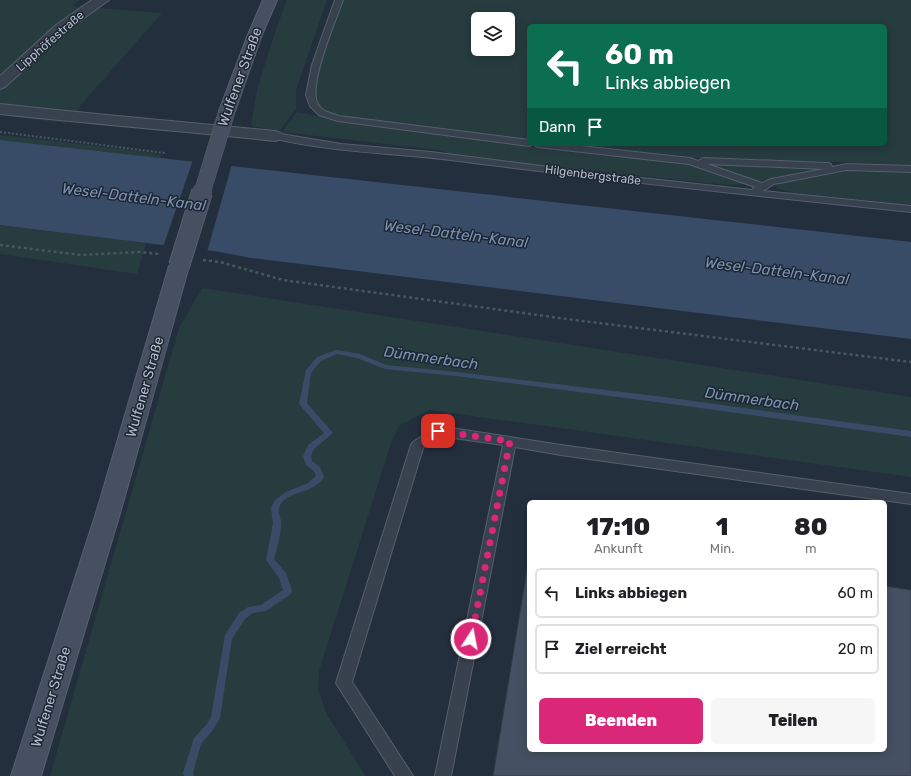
<!DOCTYPE html>
<html lang="de">
<meta charset="utf-8">
<style>
body{margin:0;font-family:Rubik,sans-serif;background:#f6f6f6;color:#202124;height:100vh;display:flex;flex-direction:column;font-size:15px;white-space:nowrap}
*{box-sizing:border-box;margin:0}
p{font-size:13px;color:#757577}
.icon{flex:none;width:22px;height:22px;fill:none;stroke:currentColor;stroke-width:2;stroke-linecap:round;stroke-linejoin:round}
.map{position:relative;flex:1;overflow:hidden}
.sheet{position:absolute;left:527px;top:500px;width:360px;height:252px;display:flex;flex-direction:column;background:#fff;border-radius:6px;box-shadow:0 2px 10px #0003}
.sheet>*{flex:none}
.top-card{position:absolute;left:527px;top:24px;width:360px;height:122px;border-radius:6px;box-shadow:0 2px 10px #0003;background:#0b6e4f;color:#fff;overflow:hidden}
.tools{position:absolute;left:471px;top:12px;display:grid;gap:8px}
.tools a{display:grid;place-items:center;width:44px;height:44px;border-radius:6px;background:#fff;box-shadow:0 2px 10px #0003;font-size:20px}
.pin{position:absolute;display:grid;place-items:center;width:34px;height:34px;color:#fff;margin:-17px;border-radius:8px;box-shadow:0 2px 6px #0006}
.me{position:absolute;width:44px;margin:-22px;rotate:11deg;stroke-linejoin:round;filter:drop-shadow(0 0 3px #0008)}
.turn{display:flex;align-items:center;gap:14px;height:84px;padding:0 12px;font-size:18px}
.turn .icon{width:52px;height:52px;stroke-width:2.5}
.turn b{display:block;font-size:28px;line-height:34px}
.then{display:flex;align-items:center;height:38px;padding:0 12px;background:#0003;gap:8px;font-size:15px}
.eta{display:flex;justify-content:space-evenly;align-items:center;height:68px;text-align:center}
.eta b{font-size:24px;font-weight:800;line-height:28px}
.action{display:flex;gap:8px;margin-top:auto;padding:8px 12px}
.action a{flex:1;height:46px;border-radius:6px;background:#db2777;color:#fff;font-size:16px;font-weight:800;line-height:46px;text-align:center}
.action a+a{background:#f6f6f6;color:#202124}
ul{padding:0;list-style:none}
li{display:flex;align-items:center;gap:12px;height:50px;margin:0 8px 6px;padding:0 4px;border:2px solid #e0e0e0;border-radius:6px}
li div{flex:1}
li b{display:block;font-size:15px}
li em{font-style:normal}
.map>svg:first-child{display:block}
</style>
<div class="map">
<svg width="911" height="776" viewBox="0 0 911 776">
<rect width="100%" height="100%" fill="#242f3e"/>
<path fill="#263c3f" fill-rule="evenodd" d="M0,0H80L72,6L162,13L65,123L0,115Z
M287,0H327L296,90V109L279,131L251,126L257,90L276,29Z
M342,0H911V166L868,163L695,158L555,144H885V26H529V141L402,123L350,118L330,113L318,104L315,96L320,65ZM478,19H508V49H478Z
M297,112L354,123L512,144L697,165L746,184L727,185L460,157L438,150L282,132Z
M0,135L133,150L162,155L160,158L0,140Z
M709,164L824,168L754,182Z
M851,171L911,173V205L795,193L776,188L778,184Z
M0,225L146,243L137,274L0,254Z
M202,288L911,397V477L430,410L400,425L392,440L319,671L318,689L327,715L366,776H50L179,328Z"/>
<path fill="#394c67" d="M0,140L911,242V339L251,258L220,252L0,225Z"/>
<path fill="#242f3e" d="M193,160L232,164L207,252L163,247Z"/>
<g fill="none" stroke-linecap="round" stroke-linejoin="round">
<path fill="#394c67" fill-rule="evenodd" d="M336,350L360,354L386,365L456,372L664,397L911,431V437L664,403L456,376L385,369L357,358L337,354L321,361L311,373L307,403L333,433L314,449L311,456L312,461L320,467L324,477C314,494 289,490 280,505C277,511 281,517 281,523C281,535 277,548 274,559L286,573L292,591L291,594L266,611L253,613L245,619L232,639L220,718L213,730L201,744L193,773L194,776H184L183,773L194,738L207,724L211,717L225,635L239,613L248,607L261,605L283,590L279,578L266,560L273,523L271,508L275,500L286,492L308,483L316,476L314,471L306,465L303,456L308,445L324,433L299,404L306,370L317,357Z"/>
</g>
<path fill="#455162" stroke="#303945" d="M529,557V750H885V586L911,590V776H493Z"/>
<g fill="none" stroke-linecap="round" stroke-linejoin="round">
<defs>
<path id="service" d="M335,0H343C336,20 307,87 318,104C322,112 332,113 339,116L529,140V144H562L690,158L698,161L703,158L828,163L831,164L832,167L847,164L911,166V172L847,170L774,184L763,191L911,206V212C758,196 604,180 451,160C392,153 330,152 272,138L271,136L272,134L275,133L341,144L431,152L595,173L752,190L755,187L689,164L537,147L533,144L529,146L338,121L319,115L310,106L306,95L312,65ZM707,164L824,169L771,179L762,183Z
M438,426L561,445L911,494V504L561,455L515,447L451,776H435L503,445L440,436L423,448L352,682L413,776H395L336,683L411,445L413,442Z"/>
<path id="minor" d="M92,0H109L66,31L5,87L0,89V76L56,25Z
M0,104C92,114 183,122 275,131L281,133L283,136L281,139L275,141C183,131 92,124 0,114Z"/>
<path id="secondary" d="M263,0H277L261,37L235,111L233,114L227,116L221,114L219,111L247,37Z
M179,260L186,262L189,266L121,510L41,776H11L97,510L169,266L172,262Z"/>
</defs>
<use href="#service" stroke="#565f6c" stroke-width="2"/>
<use href="#minor" stroke="#565f6c" stroke-width="2"/>
<use href="#secondary" stroke="#565f6c" stroke-width="2"/>
<path stroke="#44595c" stroke-width="2" stroke-dasharray="2 2" stroke-linecap="butt" d="M0,132L165,153"/>
<path stroke="#44595c" stroke-width="2.5" stroke-dasharray="3 3" stroke-linecap="butt" d="M0,245L81,255L139,252L159,254
M203,260L220,262L283,280L567,319L911,362"/>
<use href="#service" fill="#38414e" fill-rule="evenodd"/>
<use href="#minor" fill="#38414e" fill-rule="evenodd"/>
<use href="#secondary" fill="#465061" fill-rule="evenodd"/>
<defs>
<path id="secondary-bridge-far1" d="M202,193L227,111"/>
<path id="secondary-bridge" d="M179,266L202,192"/>
</defs>
<use href="#secondary-bridge-far1" stroke="#565f6c" stroke-width="17" stroke-linecap="butt"/>
<use href="#secondary-bridge" stroke="#565f6c" stroke-width="22" stroke-linecap="butt"/>
<use href="#secondary-bridge-far1" stroke="#465061" stroke-width="16"/>
<use href="#secondary-bridge" stroke="#465061" stroke-width="20"/>
</g>
<g fill="none" stroke-linecap="round" stroke-linejoin="round">
<path stroke="#db2777" stroke-width="7" stroke-dasharray="0 12.6" d="M438,431L510,441L471,639"/>
</g>
<g text-anchor="middle" dominant-baseline="central" stroke-width="3" stroke-linejoin="round" paint-order="stroke">
<g font-size="12" fill="#b4bcc9" stroke="#1d2633">
<text transform="translate(50 41) rotate(-41)">Lipphöfestraße</text>
<text transform="translate(593 175) rotate(7)">Hilgenbergstraße</text>
</g>
<g font-size="14" fill="#b4bcc9" stroke="#1d2633">
<text transform="translate(240 77) rotate(-70)">Wulfener Straße</text>
<text transform="translate(145 387) rotate(-74)">Wulfener Straße</text>
<text transform="translate(51 697) rotate(-73)">Wulfener Straße</text>
</g>
<g font-size="15" font-style="italic" fill="#7c92b1" stroke="#1d2633">
<text transform="translate(134 197) rotate(7)">Wesel-Datteln-Kanal</text>
<text transform="translate(456 234) rotate(7)">Wesel-Datteln-Kanal</text>
<text transform="translate(777 271) rotate(7)">Wesel-Datteln-Kanal</text>
<text transform="translate(431 358) rotate(8)">Dümmerbach</text>
<text transform="translate(752 399) rotate(8)">Dümmerbach</text>
</g>
</g>
</svg>
<div class="tools">
<a><svg class="icon" aria-label="layers" viewBox="0 0 24 24"><path d="M12 4l9 5-9 5-9-5zM3 14l9 5 9-5"/></svg></a>
</div>
<div class="pin" style="left:438px;top:431px;background:#d93025"><svg class="icon" aria-label="arrive" viewBox="0 0 24 24"><path d="M6 21V4h12l-3 4 3 4H6"/></svg></div>
<svg class="me" style="left:471px;top:639px" viewBox="-20 -20 40 40"><circle r="17" fill="#db2777" stroke="#fff" stroke-width="3"/><path d="M0-11L8 9 0 5-8 9z" fill="#fff"/></svg>
<div class="top-card">
<div class="turn"><svg class="icon" aria-label="left" viewBox="0 0 24 24"><path d="M17 20v-9H6M10 6l-5 5 5 5"/></svg><div><b>60 m</b>Links abbiegen</div></div>
<div class="then">Dann<svg class="icon" aria-label="arrive" viewBox="0 0 24 24"><path d="M6 21V4h12l-3 4 3 4H6"/></svg></div>
</div>
<section class="sheet">
<div class="eta">
<div><b>17:10</b><p>Ankunft</p></div>
<div><b>1</b><p>Min.</p></div>
<div><b>80</b><p>m</p></div>
</div>
<ul>
<li><svg class="icon" aria-label="left" viewBox="0 0 24 24"><path d="M17 20v-9H6M10 6l-5 5 5 5"/></svg><div><b>Links abbiegen</b></div><em>60 m</em></li>
<li><svg class="icon" aria-label="arrive" viewBox="0 0 24 24"><path d="M6 21V4h12l-3 4 3 4H6"/></svg><div><b>Ziel erreicht</b></div><em>20 m</em></li>
</ul>
<div class="action"><a>Beenden</a><a>Teilen</a></div>
</section>
</div>
